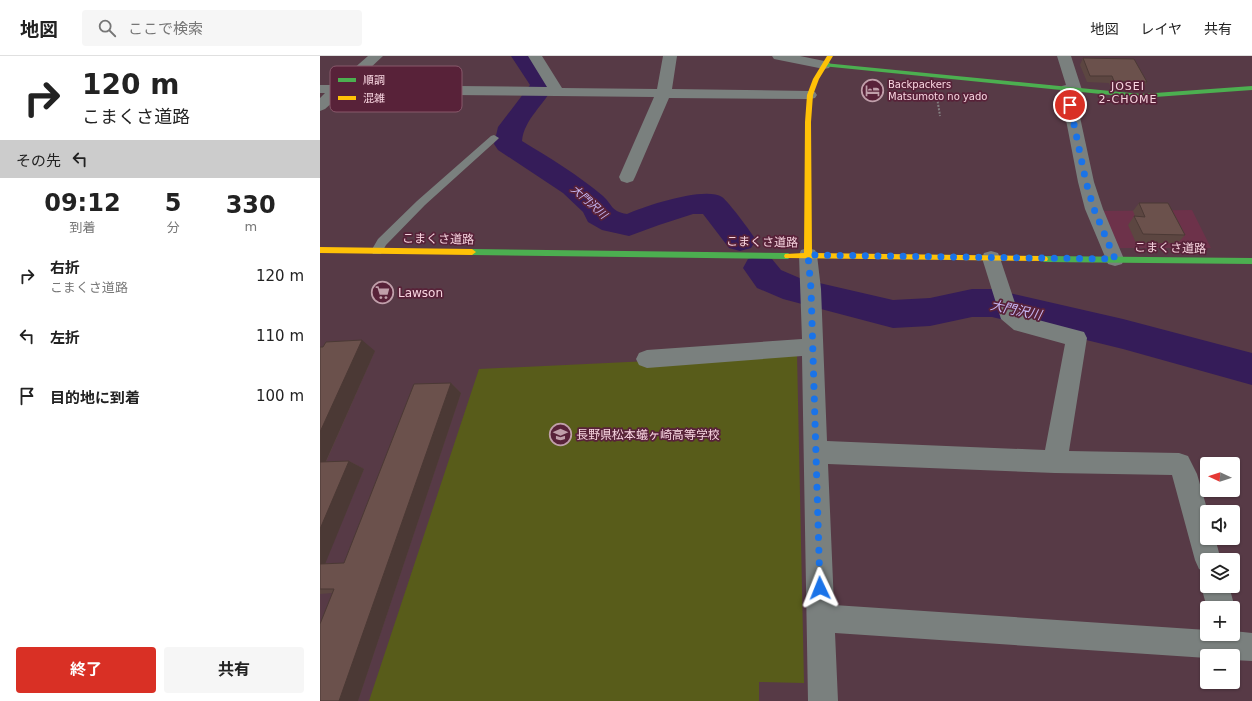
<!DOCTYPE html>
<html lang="ja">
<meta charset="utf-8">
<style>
body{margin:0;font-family:"DejaVu Sans","Noto Sans JP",sans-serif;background:#f6f6f6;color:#222;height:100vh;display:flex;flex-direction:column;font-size:15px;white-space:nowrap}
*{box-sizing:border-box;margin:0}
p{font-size:13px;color:#767676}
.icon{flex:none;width:22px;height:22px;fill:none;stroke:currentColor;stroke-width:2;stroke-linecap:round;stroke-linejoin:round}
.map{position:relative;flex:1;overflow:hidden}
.sheet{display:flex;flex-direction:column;background:#fff;width:320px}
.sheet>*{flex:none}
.banner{background:#fff;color:#222;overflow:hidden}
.needle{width:26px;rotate:273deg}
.fabs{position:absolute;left:880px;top:401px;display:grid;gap:8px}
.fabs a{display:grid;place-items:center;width:40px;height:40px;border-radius:4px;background:#fff;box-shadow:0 1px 3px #0004;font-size:20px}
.pin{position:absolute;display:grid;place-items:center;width:34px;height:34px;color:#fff;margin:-17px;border:2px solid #fff;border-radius:50%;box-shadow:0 1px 4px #0007}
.me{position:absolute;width:44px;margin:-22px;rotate:358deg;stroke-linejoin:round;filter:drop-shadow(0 0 3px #0008)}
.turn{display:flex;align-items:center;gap:14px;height:84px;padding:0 16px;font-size:18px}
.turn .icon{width:52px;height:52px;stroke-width:2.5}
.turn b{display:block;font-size:28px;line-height:34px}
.then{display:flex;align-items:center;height:38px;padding:0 16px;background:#0003;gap:8px;font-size:15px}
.eta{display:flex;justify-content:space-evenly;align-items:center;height:68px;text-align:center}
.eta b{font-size:24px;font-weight:700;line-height:28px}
.primary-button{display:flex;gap:8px;margin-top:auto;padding:8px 16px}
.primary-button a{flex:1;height:46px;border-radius:4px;background:#d93025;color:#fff;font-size:16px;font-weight:700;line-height:46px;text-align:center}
.primary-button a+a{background:#f6f6f6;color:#222}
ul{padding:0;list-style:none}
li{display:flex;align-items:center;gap:12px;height:60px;padding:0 16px}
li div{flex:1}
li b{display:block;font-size:15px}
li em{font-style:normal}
header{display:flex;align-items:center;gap:24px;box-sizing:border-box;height:56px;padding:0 20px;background:#fff;border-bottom:1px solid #e0e0e0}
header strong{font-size:19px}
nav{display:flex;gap:22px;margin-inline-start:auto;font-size:14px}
.search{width:280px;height:36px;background:#f6f6f6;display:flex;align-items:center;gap:10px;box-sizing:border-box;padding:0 14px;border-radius:4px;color:#767676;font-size:15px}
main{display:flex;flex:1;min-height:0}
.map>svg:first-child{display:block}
</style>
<header>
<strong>地図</strong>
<div class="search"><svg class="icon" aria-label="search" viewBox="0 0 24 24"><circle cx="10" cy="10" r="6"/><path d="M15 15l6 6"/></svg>ここで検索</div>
<nav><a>地図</a><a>レイヤ</a><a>共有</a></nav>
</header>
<main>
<section class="sheet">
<div class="banner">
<div class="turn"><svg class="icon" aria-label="right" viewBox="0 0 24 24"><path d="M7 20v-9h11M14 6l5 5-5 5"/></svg><div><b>120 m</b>こまくさ道路</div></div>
<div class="then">その先<svg class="icon" aria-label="left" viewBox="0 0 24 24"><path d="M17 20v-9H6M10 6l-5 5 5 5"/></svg></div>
</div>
<div class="eta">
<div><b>09:12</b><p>到着</p></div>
<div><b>5</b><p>分</p></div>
<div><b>330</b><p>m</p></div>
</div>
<ul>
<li><svg class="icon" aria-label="right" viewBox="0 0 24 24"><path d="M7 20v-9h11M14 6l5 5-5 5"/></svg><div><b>右折</b><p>こまくさ道路</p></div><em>120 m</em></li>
<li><svg class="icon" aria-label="left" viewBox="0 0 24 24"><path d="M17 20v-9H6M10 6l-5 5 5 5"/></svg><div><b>左折</b></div><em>110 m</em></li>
<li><svg class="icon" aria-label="arrive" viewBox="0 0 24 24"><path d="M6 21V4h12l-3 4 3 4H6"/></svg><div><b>目的地に到着</b></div><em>100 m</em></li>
</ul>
<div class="primary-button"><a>終了</a><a>共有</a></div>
</section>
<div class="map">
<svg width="932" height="645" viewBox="0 0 932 645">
<rect width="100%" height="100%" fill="#573a46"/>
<path fill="#6d324a" d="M872,154L891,192H796L781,155Z"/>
<path fill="#585c1a" d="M477,298L484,627L439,626V645H49L159,313Z"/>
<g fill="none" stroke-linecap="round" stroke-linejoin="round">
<path fill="#351c59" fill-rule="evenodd" d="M191,0H215L234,29C225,48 204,63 202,85C230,102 258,119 283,140C293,149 290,155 307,158C325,150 385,130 402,141C408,145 431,176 436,184L431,192L420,195L409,192L383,158H373L339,169L309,180L282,174L268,166L263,156L243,137L178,94L174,88L178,71L210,29Z
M440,200L452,203L461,214L482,223L573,244L610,242L652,233H672L803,263L932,297V329L803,293L672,261H652L610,270L573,272L463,243L437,232L423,212L428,203Z"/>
<path stroke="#837f81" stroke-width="2" stroke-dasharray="2 1.5" stroke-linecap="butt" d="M616,35L620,60"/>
<path fill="#7a807e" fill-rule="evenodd" d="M174,79L179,82L177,84L105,149L66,189L61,198H53L51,195L58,183L97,145L171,80Z"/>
<path fill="#7a807e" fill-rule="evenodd" d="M48,0H63L32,29L227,31L208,0H222L242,32L337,33L343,0H357L352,33L490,35L495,36L497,39L495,42L490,43L349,42L315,121L313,125L307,127L301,125L299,121L334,41L22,38L5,53L0,55V42L5,37H0V29H15Z
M452,0H480L509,6L511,9L509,12L504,13L454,3Z
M737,0H751L762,34L760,37L755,38L774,126L783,153L804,203L802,208L795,210L788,208L786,203L765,153L758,126L740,33L742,30L746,29Z
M488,192L495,194L497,199L501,233L507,385L725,394L745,288L694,274L681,263L662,202L664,197L671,195L678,197L680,202L697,253L707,261L764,276L767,282L749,395L859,397L868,400L877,418L888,456L887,482H895L901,504H887V517L879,513L875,504L852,419L735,417L508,408L514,549L887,574V578H913V575L932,577V605L913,604V600H887V602L515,577L518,645H488L482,300L327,312L319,309L316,303L319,297L327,294L482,283L479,199L481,194Z
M885,520H887V530H909L915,552L913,557V552H887L881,530Z"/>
<path fill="#4caf50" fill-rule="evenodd" d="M504,7L821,38L932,30V34L821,42L502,10L501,9Z
M152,193L468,197L472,200L468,203L152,199L148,196Z
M724,200L932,202V208L724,206L720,203Z"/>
<path fill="#ffc107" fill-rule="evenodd" d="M507,0H513L499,23L493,39L491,66L492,197L724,200L727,201L728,203L727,205L465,202L464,200L465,198L484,197L485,66L487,39L493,23Z
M0,191L152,193L156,196L152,199L0,197Z"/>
</g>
<path fill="#5c4641" d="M763,2L827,26L823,33L791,32L789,27L767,26L760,9Z
M819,147L865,179L858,187H816L808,169L814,160H815L813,155Z
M0,291L55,295L6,406L29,405L44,413L5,507H24L131,327L141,337L38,645H0L12,537L0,538Z"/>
<path fill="#4b3935" d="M42,284L55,295L2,414H0V376Z
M131,327L141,337L38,645H19Z
M29,405L44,413L3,513L0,512V473Z"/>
<path fill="#6b514c" stroke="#4b3935" d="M763,2L814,3L827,26L794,25L792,20H770Z
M819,147H848L865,179L823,178L814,160L825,161Z
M42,284L0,376V291H3L6,286Z
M131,327L19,645H0V568L14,533H0V508L24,507L94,328Z
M29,405L0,473V406Z"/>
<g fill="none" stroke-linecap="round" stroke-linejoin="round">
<path stroke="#1a73e8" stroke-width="7" stroke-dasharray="0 12.6" d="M500,532L491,233L488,199L795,203L774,153L766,126L750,49"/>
</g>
<defs>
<symbol id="hotel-ring" viewBox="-11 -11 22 22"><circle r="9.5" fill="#582239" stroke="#c09faa" stroke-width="1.5"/><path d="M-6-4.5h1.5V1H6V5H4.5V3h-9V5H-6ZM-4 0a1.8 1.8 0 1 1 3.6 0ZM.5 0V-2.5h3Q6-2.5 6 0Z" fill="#c09faa"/></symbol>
<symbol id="supermarket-ring" viewBox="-11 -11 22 22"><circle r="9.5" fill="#582239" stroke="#c09faa" stroke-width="1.5"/><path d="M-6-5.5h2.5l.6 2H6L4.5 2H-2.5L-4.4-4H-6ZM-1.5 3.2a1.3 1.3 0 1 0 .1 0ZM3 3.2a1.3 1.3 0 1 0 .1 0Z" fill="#c09faa"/></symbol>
<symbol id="school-ring" viewBox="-11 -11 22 22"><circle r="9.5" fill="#582239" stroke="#c09faa" stroke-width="1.5"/><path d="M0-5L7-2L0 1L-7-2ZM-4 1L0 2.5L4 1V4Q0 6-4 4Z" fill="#c09faa"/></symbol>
</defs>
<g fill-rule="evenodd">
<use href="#hotel-ring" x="540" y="22" width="25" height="25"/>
<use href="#supermarket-ring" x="50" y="224" width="25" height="25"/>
<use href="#school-ring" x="228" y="366" width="25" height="25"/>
</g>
<g text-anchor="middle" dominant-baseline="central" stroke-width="3.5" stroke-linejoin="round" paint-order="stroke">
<g font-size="10" fill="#f8d5e0" stroke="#582239" text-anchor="start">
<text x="568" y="28">Backpackers<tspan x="568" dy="12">Matsumoto no yado</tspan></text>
</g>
<g font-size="11" letter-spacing="1" fill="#f8d5e0" stroke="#582239">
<text x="808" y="30">JOSEI<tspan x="808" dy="13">2-CHOME</tspan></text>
</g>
<g font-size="11" font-style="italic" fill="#c6b6f3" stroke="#582239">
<text transform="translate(269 146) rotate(42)">大門沢川</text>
</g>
<g font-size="12" fill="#f8d5e0" stroke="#582239">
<text transform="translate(118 183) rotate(1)">こまくさ道路</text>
<text transform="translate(442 186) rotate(1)">こまくさ道路</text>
<text transform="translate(850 192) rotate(1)">こまくさ道路</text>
</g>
<g font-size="12" fill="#f8d5e0" stroke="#582239" text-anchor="start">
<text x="78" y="237">Lawson</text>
<text x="256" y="379">長野県松本蟻ヶ崎高等学校</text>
</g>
<g font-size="13" font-style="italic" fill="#c6b6f3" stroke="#582239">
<text transform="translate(696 254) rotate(12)">大門沢川</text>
</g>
</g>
<rect x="10" y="10" width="132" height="46" rx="6" fill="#582239" stroke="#88586b" stroke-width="1"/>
<rect x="18" y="22" width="18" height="4" fill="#4caf50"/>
<rect x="18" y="40" width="18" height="4" fill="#ffc107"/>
<g font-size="11" fill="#f8d5e0">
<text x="43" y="28">順調</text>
<text x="43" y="46">混雑</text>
</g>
</svg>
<div class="fabs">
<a><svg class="needle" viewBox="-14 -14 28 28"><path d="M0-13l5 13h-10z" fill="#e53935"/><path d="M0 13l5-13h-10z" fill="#767676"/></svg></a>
<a><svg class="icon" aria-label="sound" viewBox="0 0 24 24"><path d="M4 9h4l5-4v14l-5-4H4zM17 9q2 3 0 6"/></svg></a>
<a><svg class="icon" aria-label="layers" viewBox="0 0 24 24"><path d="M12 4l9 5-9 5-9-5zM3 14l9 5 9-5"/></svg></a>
<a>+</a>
<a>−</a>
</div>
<div class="pin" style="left:750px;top:49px;background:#d93025"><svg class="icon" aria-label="arrive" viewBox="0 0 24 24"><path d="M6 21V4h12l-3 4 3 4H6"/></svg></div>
<svg class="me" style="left:500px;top:532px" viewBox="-20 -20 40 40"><path d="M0-17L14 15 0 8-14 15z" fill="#1a73e8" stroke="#fff" stroke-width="4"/></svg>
</div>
</main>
